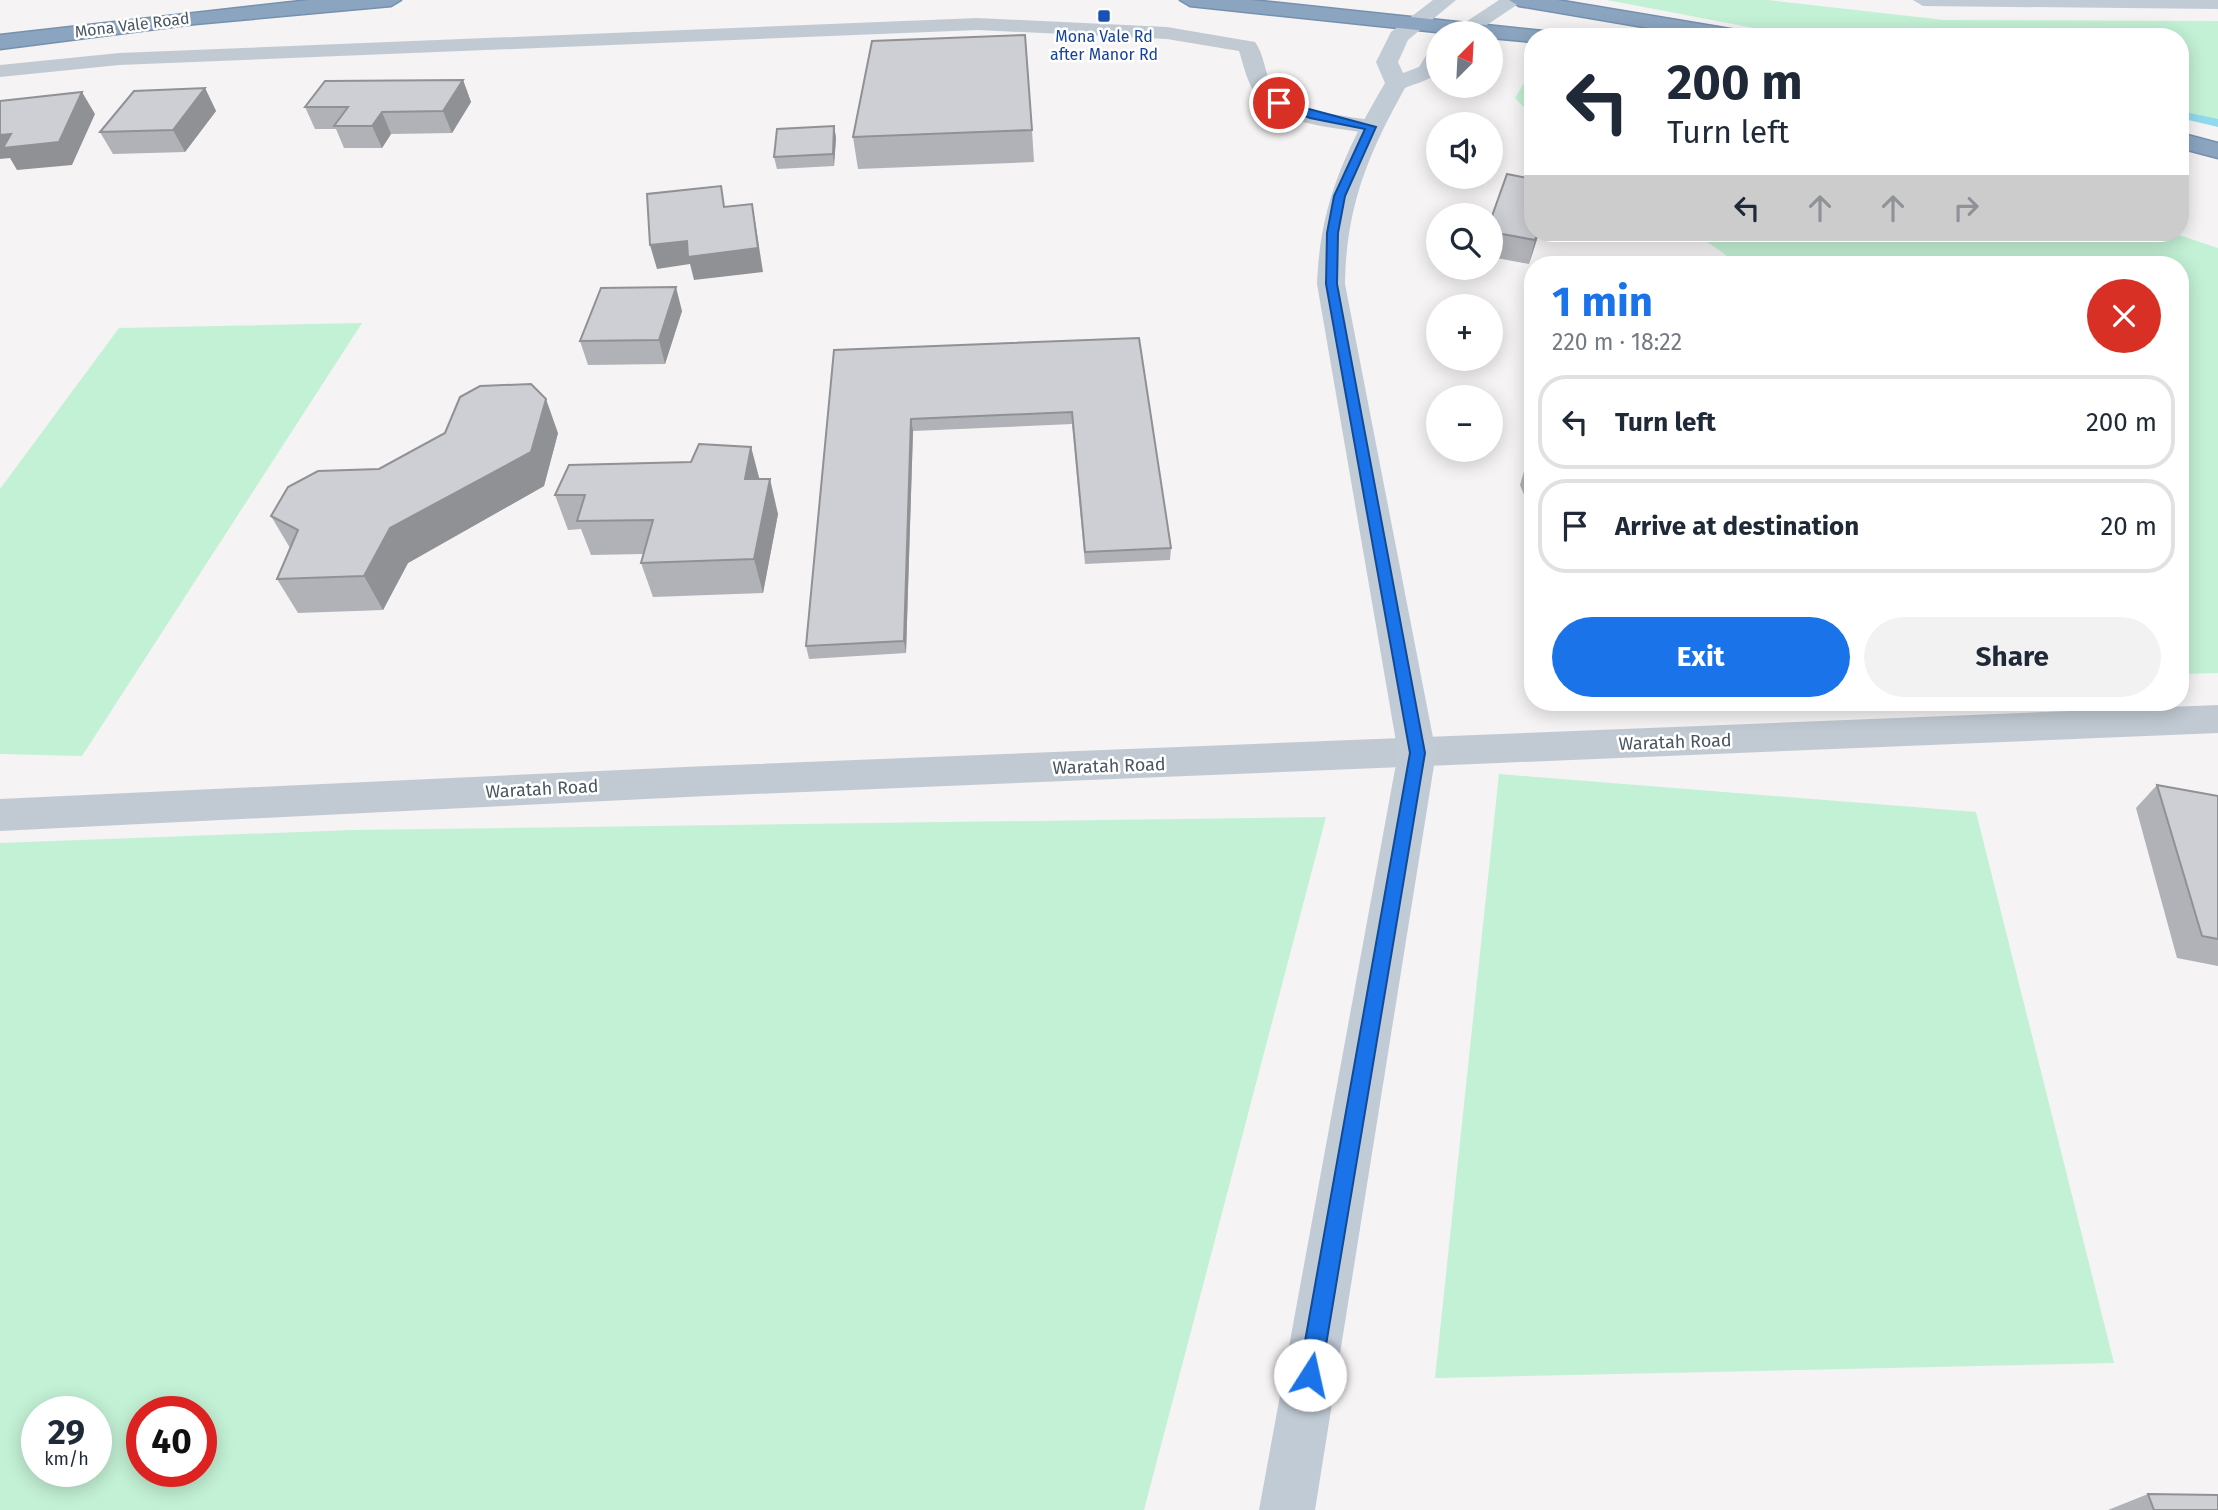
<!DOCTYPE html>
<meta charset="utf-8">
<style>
body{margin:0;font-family:"Fira Sans",sans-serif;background:#f2f2f3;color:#1f2937;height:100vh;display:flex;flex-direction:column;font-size:26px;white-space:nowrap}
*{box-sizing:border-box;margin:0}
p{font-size:23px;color:#747a83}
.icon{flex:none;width:38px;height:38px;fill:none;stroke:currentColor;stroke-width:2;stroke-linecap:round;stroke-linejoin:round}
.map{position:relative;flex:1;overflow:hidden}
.drawer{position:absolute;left:1524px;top:256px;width:665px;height:455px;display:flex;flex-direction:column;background:#fff;border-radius:28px;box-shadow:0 4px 18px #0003}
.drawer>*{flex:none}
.banner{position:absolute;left:1524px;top:28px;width:665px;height:214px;border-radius:28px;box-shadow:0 4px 18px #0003;background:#fff;color:#1f2937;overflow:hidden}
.needle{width:46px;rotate:24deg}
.tools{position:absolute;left:1426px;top:21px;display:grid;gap:14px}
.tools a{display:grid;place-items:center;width:77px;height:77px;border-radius:50%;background:#fff;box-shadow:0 4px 18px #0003;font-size:35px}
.speed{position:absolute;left:21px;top:1396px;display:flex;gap:14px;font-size:35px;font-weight:700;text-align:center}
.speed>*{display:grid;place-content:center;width:91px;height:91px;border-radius:50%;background:#fff;box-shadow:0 4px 18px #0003;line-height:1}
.speed small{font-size:18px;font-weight:400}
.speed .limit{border:10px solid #d22;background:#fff;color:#111}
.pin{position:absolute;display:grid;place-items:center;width:60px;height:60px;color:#fff;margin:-30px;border:4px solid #fff;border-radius:50%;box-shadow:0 2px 7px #0007}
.me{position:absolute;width:77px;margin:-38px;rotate:10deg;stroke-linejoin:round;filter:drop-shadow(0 0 5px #0008)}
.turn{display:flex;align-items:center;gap:24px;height:147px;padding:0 28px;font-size:32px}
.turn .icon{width:91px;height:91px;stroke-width:2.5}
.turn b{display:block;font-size:49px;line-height:60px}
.lanes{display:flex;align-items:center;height:66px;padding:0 28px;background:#0003;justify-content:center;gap:35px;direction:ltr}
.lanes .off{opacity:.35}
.round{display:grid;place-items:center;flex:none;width:74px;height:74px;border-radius:37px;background:#f2f2f3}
.head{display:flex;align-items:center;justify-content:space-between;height:119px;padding:0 28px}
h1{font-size:42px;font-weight:700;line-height:52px;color:#1a73e8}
.cta{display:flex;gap:14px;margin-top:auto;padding:14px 28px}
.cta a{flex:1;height:80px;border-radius:42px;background:#1a73e8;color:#fff;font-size:28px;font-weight:700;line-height:80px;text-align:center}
.cta a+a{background:#f2f2f3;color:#1f2937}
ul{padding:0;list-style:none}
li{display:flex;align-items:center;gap:21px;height:94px;margin:0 14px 10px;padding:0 14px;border:4px solid #e0e1e3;border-radius:28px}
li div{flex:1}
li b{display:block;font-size:26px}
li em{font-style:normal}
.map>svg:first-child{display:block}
</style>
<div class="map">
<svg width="2218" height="1510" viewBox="0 0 2218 1510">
<rect width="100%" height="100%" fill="#f5f3f3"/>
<path fill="#c3f1d5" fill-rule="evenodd" d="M1607,0H1768L1944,20L2218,21V120L2181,112L2180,37H1801Z
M1533,68V117L1515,98Z
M1694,233H2173L2218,248V673L2181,674L2180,264H1739Z
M362,323L82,756L0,754V489L119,328Z
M1499,774L1976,812L2114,1363L1435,1378Z
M1326,817L1144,1510H0V843L353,830ZM37,1412H96V1472H37ZM142,1412H201V1472H142Z"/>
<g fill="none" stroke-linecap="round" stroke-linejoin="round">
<path fill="#90daee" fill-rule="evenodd" d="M2180,111L2218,119V127L2180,118Z"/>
<defs>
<path id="highway" d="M310,0H401L391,6L195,24L0,49V35Z
M1180,0H1250L1543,31L1554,37H1533V42L1491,38V33H1446L1190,6Z
M1509,0H1557L1742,31L1753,37H1702L1519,6Z
M2180,133L2218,143V158L2180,148Z"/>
</defs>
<use href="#highway" stroke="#7690ad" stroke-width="3"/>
<path fill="#c1cad2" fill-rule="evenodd" d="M978,18L1167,27L1255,42C1265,55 1264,75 1274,88C1293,114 1350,115 1379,122L1382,127L1371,134C1337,127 1281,126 1258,97C1247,84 1244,66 1239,51L1167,39L978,30L119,65L0,77V65L119,53Z"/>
<path fill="#c1cad2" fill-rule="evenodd" d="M2218,705V733L707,796L0,831V799L707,766Z"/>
<path fill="#c1cbd6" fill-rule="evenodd" d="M1433,0H1456L1408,40L1398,62L1403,73L1419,67L1430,49L1438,47C1441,80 1433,77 1405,88C1368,154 1346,207 1345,284L1436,753L1315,1510H1259L1398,753L1317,284C1320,204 1345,151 1385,83L1376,62L1391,32Z
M1499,0H1524L1475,33H1449Z
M1913,0H2218V9L1923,6Z"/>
<use href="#highway" fill="#8ba5c1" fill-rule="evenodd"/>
</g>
<path fill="#b0b2b7" d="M463,80L471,102L452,133L391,134L382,148H344L336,129H315L305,107Z
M205,88L216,111L185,152L113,154L100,132Z
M834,126L836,138L834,166L777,169L774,157Z
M1032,130L1034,162L858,169L853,137Z
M1491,219L1533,233H1539L1529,264L1491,257Z
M682,311L665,364L588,365L580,341Z
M1139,338L1171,548L1170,560L1085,564L1072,424L913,431L906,653L809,659L806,646L834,350Z
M558,433L544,486L408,563L383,610L298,613L277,579L290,548L271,516L379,469Z
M751,447L759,479L778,514L763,593L653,597L641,563L643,554L591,555L581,529L568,530L555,495Z
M1533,460V516L1520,485L1527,461Z
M2157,785L2218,796V966L2177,958L2136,808Z
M2148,1494L2218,1510H2108Z"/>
<path fill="#909195" d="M463,80L471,102L452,133L443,111Z
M205,88L216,111L185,152L173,130Z
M82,92L95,114L72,165L17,170L10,158L0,159V135Z
M382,112L391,134L382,148L372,126Z
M834,126L836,138L834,166L833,154Z
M752,204L756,227L763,272L694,280L690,264L657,269L650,245L687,241Z
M1538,233H1539L1529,264L1535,240Z
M676,287L682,311L665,364L659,340Z
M546,399L558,433L544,486L408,563L383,610L364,576L390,528Z
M911,419L913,431L906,653L904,641Z
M751,447L760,481L745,479Z
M770,479L778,514L763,593L754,559Z"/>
<path fill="#cdcfd5" stroke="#909195" stroke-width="2" d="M1025,35L1032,130L853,137L872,41Z
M463,80L443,111L382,112L372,126H334L348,107H305L325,81Z
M205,88L173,130L100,132L134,91Z
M82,92L59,142L3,148L11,134L0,135V101Z
M834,126L833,154L774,157L777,129Z
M1507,174L1533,179V233H1538L1535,240L1491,232V219Z
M721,186L724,207L752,204L758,248L688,257L687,241L650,245L647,194Z
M676,287L659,340L580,341L601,288Z
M1139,338L1171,548L1085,552L1072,412L911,419L904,641L806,646L834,350Z
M531,384L546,399L531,452L390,528L364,576L277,579L298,530L271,516L288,487L318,471L379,469L445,433L460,397L480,386Z
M699,444L751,447L745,479H770L754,559L641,563L653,520L577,521L585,495H555L569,465L691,462Z
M1533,460V475L1527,461Z
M2157,785L2218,796V939L2202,936Z
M2148,1494L2218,1495V1510H2154Z"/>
<path fill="#1a73e8" stroke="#114b97" stroke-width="2" d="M1279,101L1376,127L1345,196L1338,233L1337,284L1425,753L1321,1375L1318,1383L1310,1386L1302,1383L1299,1375L1410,753L1326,284L1327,233L1334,196L1365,129L1310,118L1276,105Z"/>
<rect fill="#1a4fb4" stroke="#fff" stroke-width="2.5" x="1097" y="9" width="14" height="14" rx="3.5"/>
<g text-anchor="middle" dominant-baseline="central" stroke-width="5" stroke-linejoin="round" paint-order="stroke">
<g font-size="16" fill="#4a5661" stroke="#fff">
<text transform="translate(132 25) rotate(-7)">Mona Vale Road</text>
</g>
<g font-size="16" fill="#164399" stroke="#fff">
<text x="1104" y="36">Mona Vale Rd<tspan x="1104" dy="18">after Manor Rd</tspan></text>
</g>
<g font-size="18" fill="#4a5661" stroke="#fff">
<text transform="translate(1675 742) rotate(-2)">Waratah Road</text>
<text transform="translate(1109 766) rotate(-2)">Waratah Road</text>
<text transform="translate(542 789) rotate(-3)">Waratah Road</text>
</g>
</g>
</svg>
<div class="tools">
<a><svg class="needle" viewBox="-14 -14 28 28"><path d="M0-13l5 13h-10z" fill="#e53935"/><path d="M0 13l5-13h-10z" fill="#747a83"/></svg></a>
<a><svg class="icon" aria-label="sound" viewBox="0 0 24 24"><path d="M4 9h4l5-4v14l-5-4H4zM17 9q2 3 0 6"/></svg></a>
<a><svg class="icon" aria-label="search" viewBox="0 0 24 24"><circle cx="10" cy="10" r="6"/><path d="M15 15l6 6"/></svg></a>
<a>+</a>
<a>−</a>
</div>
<div class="speed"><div>29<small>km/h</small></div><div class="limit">40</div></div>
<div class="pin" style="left:1279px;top:103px;background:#d93025"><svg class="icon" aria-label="arrive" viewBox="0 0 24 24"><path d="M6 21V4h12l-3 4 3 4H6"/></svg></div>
<svg class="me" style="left:1310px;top:1375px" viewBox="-20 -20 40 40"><circle r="19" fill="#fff"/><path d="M0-13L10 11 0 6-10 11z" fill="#1a73e8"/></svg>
<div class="banner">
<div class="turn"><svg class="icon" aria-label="left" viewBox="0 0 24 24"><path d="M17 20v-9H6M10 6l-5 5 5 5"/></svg><div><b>200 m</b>Turn left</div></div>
<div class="lanes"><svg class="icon" aria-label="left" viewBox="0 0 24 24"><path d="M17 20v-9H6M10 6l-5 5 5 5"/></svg><svg class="icon off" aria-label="ahead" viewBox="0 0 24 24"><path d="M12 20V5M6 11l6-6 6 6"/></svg><svg class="icon off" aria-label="ahead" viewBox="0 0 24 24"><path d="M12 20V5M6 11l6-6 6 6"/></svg><svg class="icon off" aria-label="right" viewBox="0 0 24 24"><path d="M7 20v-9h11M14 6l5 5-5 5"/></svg></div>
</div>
<section class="drawer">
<div class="head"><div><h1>1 min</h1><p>220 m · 18:22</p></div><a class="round" style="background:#d93025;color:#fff"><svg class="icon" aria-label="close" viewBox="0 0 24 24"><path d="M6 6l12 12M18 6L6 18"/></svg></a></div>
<ul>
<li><svg class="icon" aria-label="left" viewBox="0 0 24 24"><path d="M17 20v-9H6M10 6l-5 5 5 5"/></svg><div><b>Turn left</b></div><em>200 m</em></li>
<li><svg class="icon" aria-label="arrive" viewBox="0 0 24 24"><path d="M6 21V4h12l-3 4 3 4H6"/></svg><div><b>Arrive at destination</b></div><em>20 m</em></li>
</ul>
<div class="cta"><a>Exit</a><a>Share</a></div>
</section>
</div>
